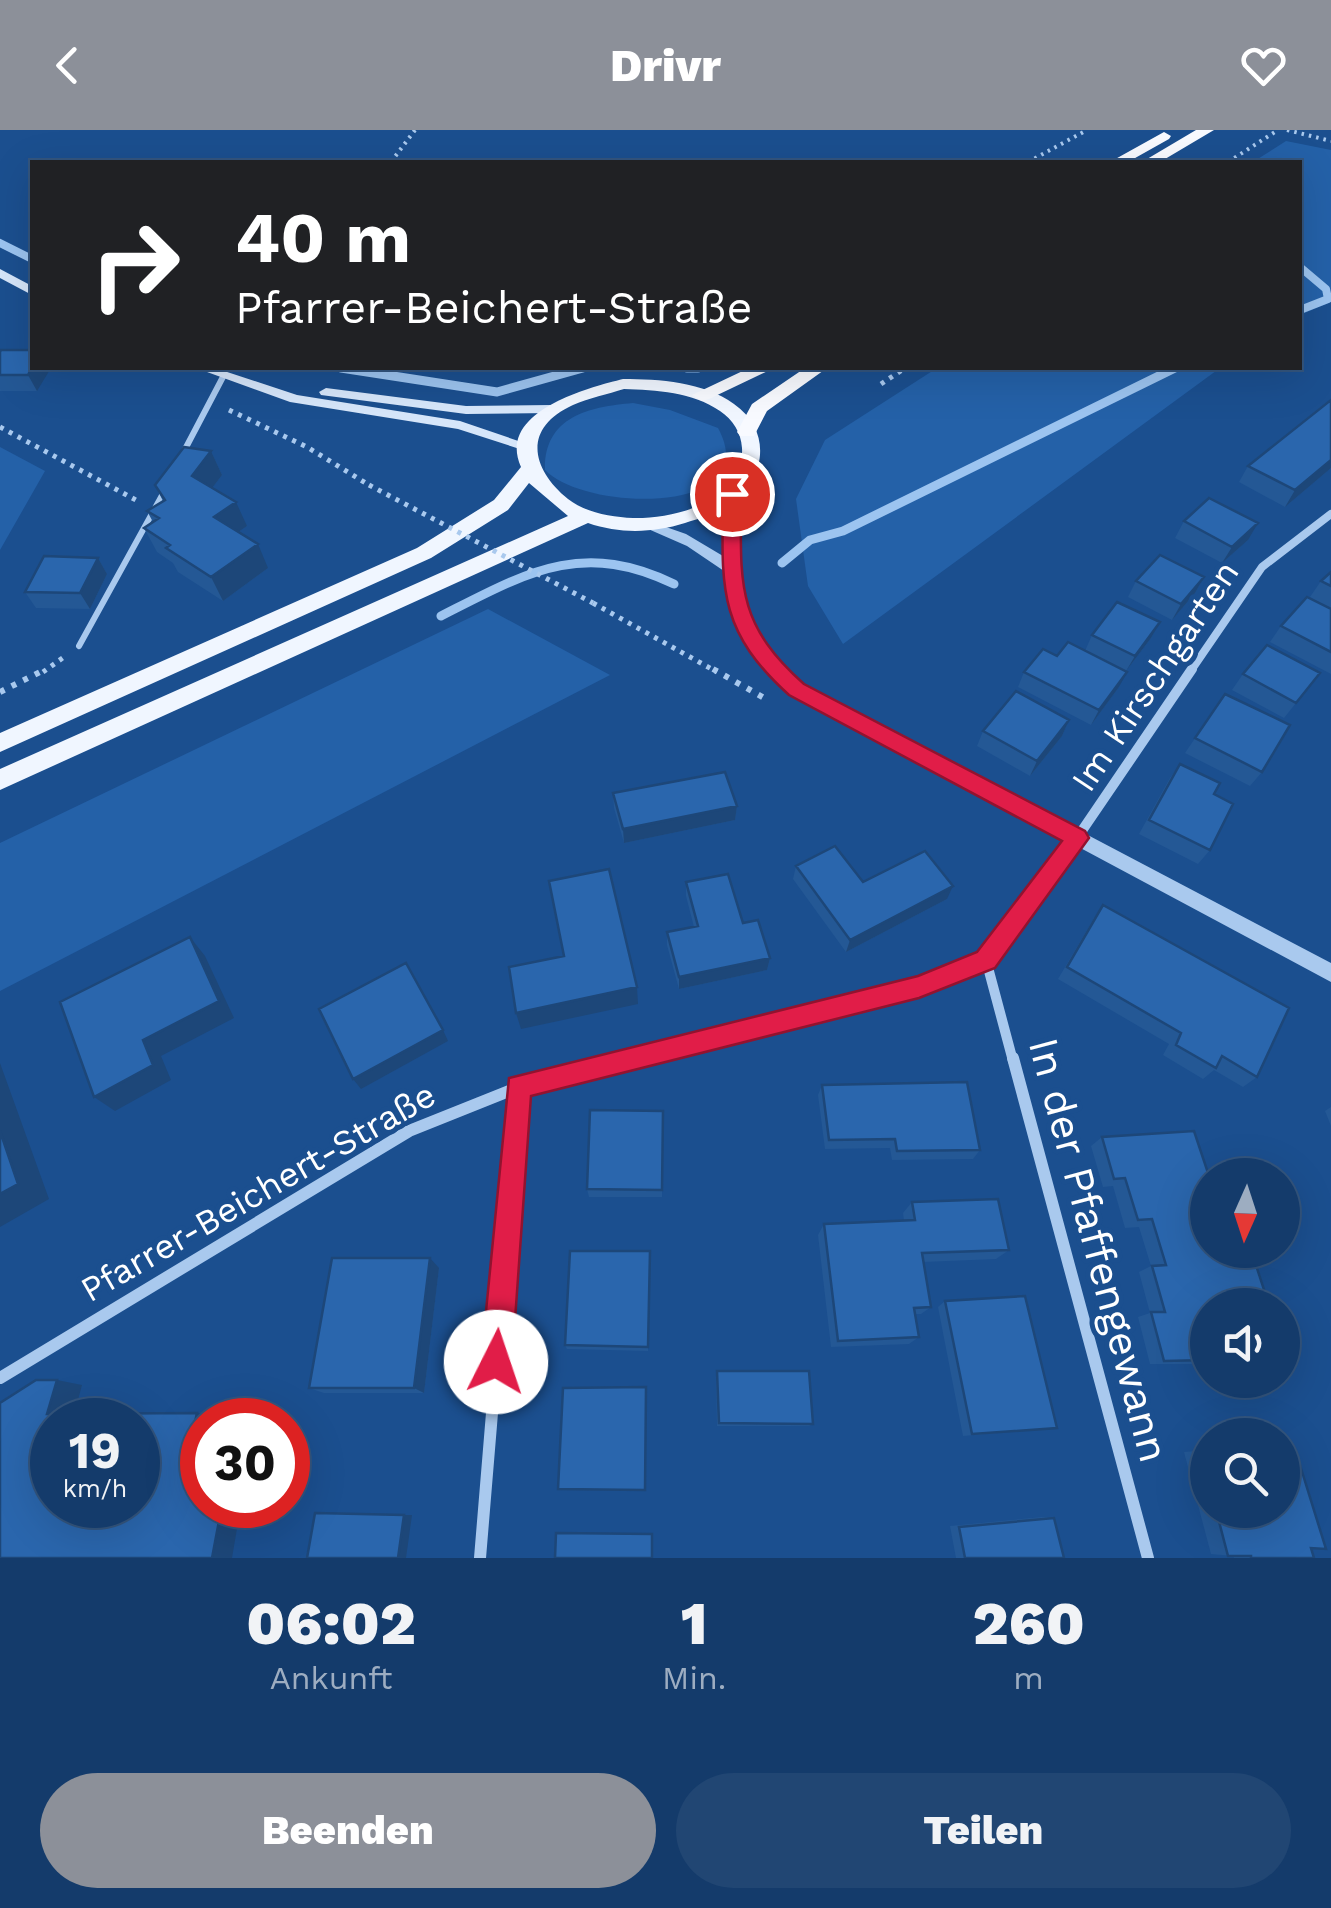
<!DOCTYPE html>
<html lang="de">
<meta charset="utf-8">
<style>
body{margin:0;font-family:"Work Sans",sans-serif;background:#214673;color:#f1f3f6;height:100vh;display:flex;flex-direction:column;font-size:38px;white-space:nowrap}
*{box-sizing:border-box;margin:0}
p{font-size:32px;color:#9dadc1}
.icon{flex:none;width:55px;height:55px;fill:none;stroke:currentColor;stroke-width:2;stroke-linecap:round;stroke-linejoin:round}
.map{position:relative;height:1428px;overflow:hidden}
.side{display:flex;flex-direction:column;background:#143b6b;flex:1}
.side>*{flex:none}
.banner{position:absolute;left:30px;top:30px;width:1272px;height:210px;border-radius:0px;box-shadow:0 10px 40px #0002,0 0 0 2px #33557e;background:#202124;color:#fff;overflow:hidden}
.needle{width:65px;rotate:183deg}
.tools{position:absolute;left:1190px;top:1028px;display:grid;gap:20px}
.tools a{display:grid;place-items:center;width:110px;height:110px;border-radius:50%;background:#143b6b;box-shadow:0 10px 40px #0002,0 0 0 2px #33557e;font-size:50px}
.speed{position:absolute;left:30px;top:1268px;display:flex;gap:20px;font-size:50px;font-weight:700;text-align:center}
.speed>*{display:grid;place-content:center;width:130px;height:130px;border-radius:50%;background:#143b6b;box-shadow:0 10px 40px #0002,0 0 0 2px #33557e;line-height:1}
.speed small{font-size:25px;font-weight:400}
.speed .limit{border:15px solid #d22;background:#fff;color:#111}
.pin{position:absolute;display:grid;place-items:center;width:85px;height:85px;color:#fff;margin:-42px;border:5px solid #fff;border-radius:50%;box-shadow:0 2px 10px #0007}
.me{position:absolute;width:110px;margin:-55px;rotate:4deg;stroke-linejoin:round;filter:drop-shadow(0 0 8px #0008)}
.turn{display:flex;align-items:center;gap:35px;height:210px;padding:0 40px;font-size:45px}
.turn .icon{width:130px;height:130px;stroke-width:2.5}
.turn b{display:block;font-size:70px;line-height:85px}
.eta{display:flex;justify-content:space-evenly;align-items:center;height:170px;text-align:center}
.eta b{font-size:60px;font-weight:800;line-height:70px}
.button{display:flex;gap:20px;margin-top:auto;padding:20px 40px}
.button a{flex:1;height:115px;border-radius:60px;background:#8c9099;color:#fff;font-size:40px;font-weight:800;line-height:115px;text-align:center}
.button a+a{background:#214673;color:#f1f3f6}
header{display:flex;justify-content:space-between;align-items:center;height:130px;padding:0 40px;background:#8c9099;color:#fff;font-size:45px;font-weight:800}
.map>svg:first-child{display:block}
</style>
<header><svg class="icon" aria-label="back" viewBox="0 0 24 24"><path d="M15 5l-7 7 7 7"/></svg>Drivr<svg class="icon" aria-label="heart" viewBox="0 0 24 24"><path d="M12 20l-8-8c-3-5 5-10 8-4 3-6 11-1 8 4z"/></svg></header>
<div class="map">
<svg width="1331" height="1428" viewBox="0 0 1331 1428">
<rect width="100%" height="100%" fill="#1b4f8f"/>
<path fill="#2461a8" d="M1286,11L1331,20V172L1300,185V32H1253Z
M937,238H1220L843,514L808,456L796,369L825,310Z
M633,273L670,280L718,298C766,386 585,382 545,340C544,287 588,277 633,273Z
M0,317L45,341L0,420Z
M488,479L610,545L0,861V713Z"/>
<g fill="none" stroke-linecap="round" stroke-linejoin="round">
<path stroke="#9cc4f0" stroke-width="8" d="M0,113L32,129
M1300,137L1326,159L1328,169L1300,180
M687,238H698"/>
<path stroke="#9cc4f0" stroke-width="9" d="M341,238L497,262L583,238
M687,238H698
M782,433L810,410L843,401L1175,238
M441,486C526,443 581,409 674,454"/>
<path stroke="#a9c9ee" stroke-width="4" stroke-dasharray="2.5 5" stroke-linecap="butt" d="M1287,0L1331,11
M391,32L415,0
M1028,32L1087,0
M1228,32L1278,0"/>
<path stroke="#a9c9ee" stroke-width="5" stroke-dasharray="4 6" stroke-linecap="butt" d="M881,254L905,238
M229,280L307,317L369,355
M0,297L136,370
M593,473L717,542
M43,542L64,527"/>
<path stroke="#a9c9ee" stroke-width="6" stroke-dasharray="5 8" stroke-linecap="butt" d="M713,539L766,569
M0,562L46,539"/>
<path stroke="#a9c9ee" stroke-width="6" d="M182,325L224,245
M79,516L165,360"/>
<path stroke="#a9c9ee" stroke-width="8" d="M1190,542L1262,437L1331,384"/>
<path stroke="#a9c9ee" stroke-width="10" d="M986,830L1013,931
M624,931L919,857L986,830L1077,708L1192,539"/>
<path stroke="#a9c9ee" stroke-width="12" d="M1013,928L1148,1428
M0,1248L409,1001L519,957L634,928
M480,1428L519,957"/>
<path fill="#a9c9ee" fill-rule="evenodd" d="M732,360L739,364C733,450 738,493 803,555L1331,833V852L791,563C756,529 729,492 724,441L687,416L639,395L646,390L686,404L723,426L725,364Z"/>
<path fill="#d6e6fa" fill-rule="evenodd" d="M0,139L32,156V165L0,148Z
M196,238H215L297,265L460,291L533,316L526,321L458,299L290,272Z
M326,258L466,276L552,275L559,279L552,283L466,284L321,265L319,262Z"/>
<path fill="#f0f6ff" fill-rule="evenodd" d="M623,249C659,249 704,252 734,274C774,302 765,351 728,376C715,385 700,388 685,393C653,403 620,404 588,393L0,660V639L568,386L529,353L508,380L431,428L0,622V603L417,418L494,370L521,337C496,282 587,258 623,249ZM624,259C656,260 693,262 720,281C733,290 741,302 742,318C745,371 675,389 633,388C611,387 586,383 568,369C531,339 522,298 573,275C589,268 608,264 624,259Z"/>
<path fill="#f8faff" fill-rule="evenodd" d="M1196,0H1214L1160,32H1142Z
M1164,2L1171,6L1169,9L1128,32H1110Z
M749,238H774L709,269L702,271L692,265Z
M805,238H827L767,281L754,306H740L737,302L752,274Z"/>
<path stroke="#a9c9ee" stroke-width="5" stroke-dasharray="4 6" stroke-linecap="butt" d="M369,355L593,473"/>
</g>
<path fill="#245895" d="M32,220L37,261H0V222Z
M1331,270V338L1285,377L1239,352L1248,336Z
M211,321L222,345L212,358L247,396L238,402L268,438L223,471L178,442L173,433L157,422L144,398L153,392L147,381L163,371L155,355Z
M1184,391L1248,410L1222,433L1175,408Z
M98,428L107,444L90,479L36,478L25,462Z
M1331,442V479L1310,467L1321,451Z
M1204,447L1195,463L1172,490L1128,467L1136,451Z
M1331,479V544L1270,512L1281,496Z
M1160,492L1151,508L1126,541L1119,557L1091,595L1018,557L1024,542L1057,526L1085,521L1092,505Z
M1320,543L1284,588L1232,560L1243,544Z
M1225,564L1262,642L1250,656L1185,623Z
M1069,590L1062,606L1030,646L977,616L983,601Z
M1180,634L1214,664L1210,720L1198,734L1139,704L1170,648Z
M613,663L737,676L735,690L624,713L614,678Z
M796,736L863,752L947,769L846,822L793,749Z
M686,752L743,793L770,828L767,840L679,859L667,815V802L694,797L686,766Z
M1103,775L1257,947L1243,957L1214,940L1203,949L1163,925L1169,914L1058,849L1094,788Z
M822,955L980,1020L973,1029L892,1030L890,1018L825,1019L818,965Z
M1331,977V996L1325,981Z
M663,981L662,1067H589L587,1059Z
M1102,1007L1208,1045L1271,1129L1256,1135L1208,1175V1234H1150L1138,1187L1150,1183L1139,1142L1151,1136L1139,1097L1125,1098L1113,1056L1103,1057L1091,1016Z
M912,1072L1009,1120L996,1129L923,1132L931,1177L921,1184H915L919,1207L909,1214L831,1217L818,1105L824,1094L904,1091L903,1083Z
M650,1121L648,1221L567,1219L565,1215Z
M439,1138L424,1263H324L309,1258Z
M945,1171L1057,1298L963,1306L938,1177Z
M717,1241L813,1294L809,1296H717L716,1245Z
M1208,1320V1380H1282L1311,1418L1314,1428H1234L1233,1426L1211,1424L1184,1322Z
M1043,1387L1054,1388L1064,1428H956L950,1396Z"/>
<path fill="#1d4779" d="M32,237L51,238L37,261L28,245Z
M211,321L222,345L203,370L192,346Z
M1331,330V338L1285,377L1295,360Z
M236,372L247,396L225,411L214,387Z
M1258,393L1248,410L1222,433L1232,417Z
M258,414L268,438L223,471L211,447Z
M98,428L107,444L90,479L80,463Z
M1204,447L1195,463L1172,490L1181,474Z
M1160,492L1151,508L1126,541L1135,526Z
M1127,542L1119,557L1091,595L1099,580Z
M1069,590L1062,606L1030,646L1037,631Z
M737,676L735,690L624,713L623,699Z
M953,756L947,769L846,822L850,810Z
M190,807L205,826L234,888L161,926L171,950L115,981L94,967Z
M770,828L767,840L679,859V847Z
M637,857L638,874L521,899L516,883Z
M443,900L448,911L361,959L353,949Z
M0,933L49,1069L0,1097Z
M430,1128L439,1138L424,1263L414,1258Z
M57,1250L82,1255L73,1288L47,1284Z
M197,1283L216,1286L215,1290H202V1319L189,1318Z
M222,1375H241L232,1428H212Z
M404,1385H412L406,1428H398Z"/>
<path fill="#2a66ad" stroke="#1d4779" stroke-width="2.5" fill-rule="evenodd" d="M1,220H32V237L28,245H0V222Z
M1331,270V330L1295,360L1248,336Z
M184,317L211,321L192,346L236,372L214,387L258,414L211,447L166,418L170,415L144,398L159,388L147,381L165,370L155,355Z
M1209,368L1258,393L1232,417L1184,391Z
M1160,425L1204,447L1181,474L1136,451Z
M44,426L98,428L80,463L25,462Z
M1331,442V456L1321,451Z
M1307,467L1331,479V522L1281,496Z
M1117,472L1160,492L1135,526L1092,505Z
M1068,512L1127,542L1099,580L1024,542L1043,519L1057,526Z
M1267,515L1320,543L1296,573L1243,544Z
M1016,561L1069,590L1037,631L983,601Z
M1225,564L1290,595L1262,642L1195,608Z
M1180,634L1220,653L1214,664L1233,674L1210,720L1149,690Z
M725,642L737,676L623,699L613,663Z
M835,716L863,752L925,721L953,756L850,810L796,736Z
M609,739L637,857L516,883L509,837L564,826L549,751Z
M728,744L743,793L758,790L770,828L679,847L667,802L698,796L686,752Z
M1103,775L1289,878L1257,947L1222,926L1216,938L1176,915L1181,903L1067,837Z
M190,807L219,871L143,910L153,935L94,967L60,872Z
M406,833L443,900L353,949L319,879Z
M967,952L980,1020L897,1021L895,1009L829,1010L822,955Z
M590,980L663,981L662,1060L587,1059Z
M0,1001L18,1054L0,1064Z
M1194,1001L1208,1043L1223,1042L1225,1045H1208V1120H1268L1271,1129H1254L1269,1175H1208V1230L1164,1231L1151,1182H1165L1152,1136L1166,1135L1152,1089L1138,1090L1125,1048L1114,1049L1102,1007Z
M998,1069L1009,1120L922,1123L931,1177L914,1178L919,1207L838,1211L824,1094L915,1090L912,1072Z
M570,1121H650L648,1217L565,1215Z
M332,1128H430L414,1258H309Z
M1025,1166L1057,1298L972,1304L945,1171Z
M717,1241H809L813,1294L719,1293Z
M36,1250H57L47,1284L197,1283L189,1318H202V1375H222L212,1428H0V1273ZM52,1290H138V1375H52Z
M646,1257L645,1360L558,1359L563,1258Z
M1295,1319L1326,1419L1311,1418L1314,1428H1251V1426H1228L1216,1380H1282V1320Z
M1200,1320H1208V1349Z
M315,1383L404,1385L398,1428H307Z
M1054,1388L1064,1428H965L959,1397Z
M556,1403L652,1404V1428H555Z"/>
<path fill="#e11d48" stroke="#92132f" stroke-width="2.5" d="M732,358L741,364C741,451 734,492 804,554L1085,701L1089,708L995,838L919,868L531,966L512,1232L507,1242L496,1247L486,1242L481,1232L509,948L918,846L977,822L1062,711L789,565C716,499 722,456 723,364Z"/>
<g text-anchor="middle" dominant-baseline="central" stroke-width="10" stroke-linejoin="round" paint-order="stroke">
<g font-size="35" fill="#fff" stroke="#1b4f8f">
<text transform="translate(1155 546) rotate(-56)">Im Kirschgarten</text>
<text transform="translate(258 1062) rotate(-30)">Pfarrer-Beichert-Straße</text>
</g>
<g font-size="42" fill="#fff" stroke="#1b4f8f">
<text transform="translate(1099 1120) rotate(75)">In der Pfaffengewann</text>
</g>
</g>
</svg>
<div class="tools">
<a><svg class="needle" viewBox="-14 -14 28 28"><path d="M0-13l5 13h-10z" fill="#e53935"/><path d="M0 13l5-13h-10z" fill="#9dadc1"/></svg></a>
<a><svg class="icon" aria-label="sound" viewBox="0 0 24 24"><path d="M4 9h4l5-4v14l-5-4H4zM17 9q2 3 0 6"/></svg></a>
<a><svg class="icon" aria-label="search" viewBox="0 0 24 24"><circle cx="10" cy="10" r="6"/><path d="M15 15l6 6"/></svg></a>
</div>
<div class="speed"><div>19<small>km/h</small></div><div class="limit">30</div></div>
<div class="pin" style="left:732px;top:364px;background:#d93025"><svg class="icon" aria-label="arrive" viewBox="0 0 24 24"><path d="M6 21V4h12l-3 4 3 4H6"/></svg></div>
<svg class="me" style="left:496px;top:1232px" viewBox="-20 -20 40 40"><circle r="19" fill="#fff"/><path d="M0-13L10 11 0 6-10 11z" fill="#e11d48"/></svg>
<div class="banner">
<div class="turn"><svg class="icon" aria-label="right" viewBox="0 0 24 24"><path d="M7 20v-9h11M14 6l5 5-5 5"/></svg><div><b>40 m</b>Pfarrer-Beichert-Straße</div></div>
</div>
</div>
<section class="side">
<div class="eta">
<div><b>06:02</b><p>Ankunft</p></div>
<div><b>1</b><p>Min.</p></div>
<div><b>260</b><p>m</p></div>
</div>
<div class="button"><a>Beenden</a><a>Teilen</a></div>
</section>
